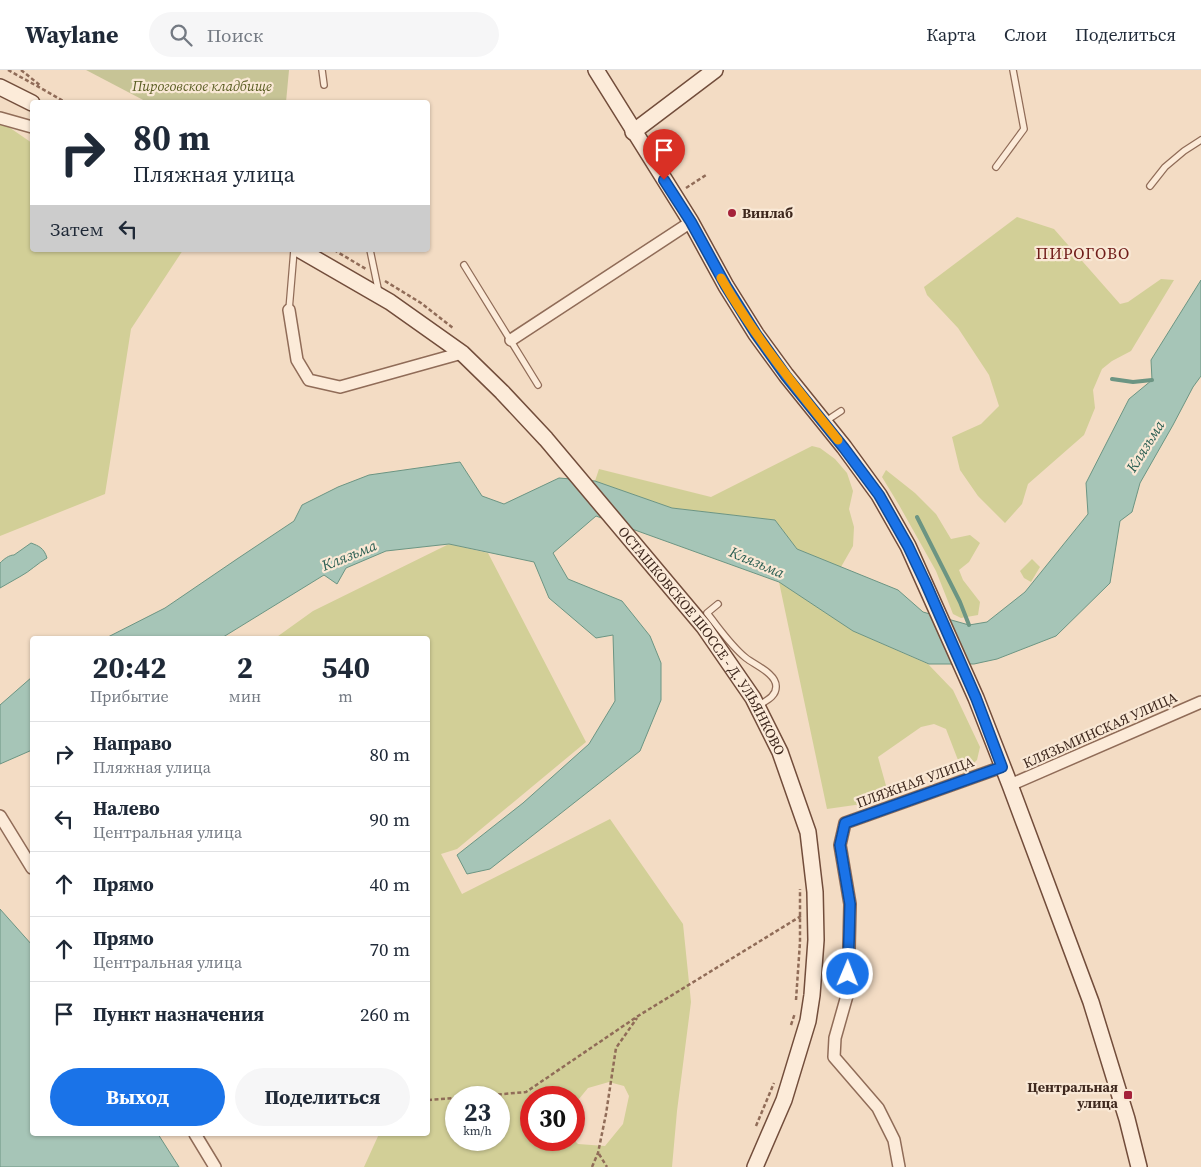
<!DOCTYPE html>
<html lang="ru">
<meta charset="utf-8">
<style>
body{margin:0;font-family:"Source Serif 4",serif;background:#f6f6f7;color:#1f2937;height:100vh;display:flex;flex-direction:column;font-size:19px;white-space:nowrap}
*{box-sizing:border-box;margin:0}
p{font-size:16px;color:#747a83}
.icon{flex:none;width:28px;height:28px;fill:none;stroke:currentColor;stroke-width:2;stroke-linecap:round;stroke-linejoin:round}
.map{position:relative;flex:1;overflow:hidden}
.details{position:absolute;left:30px;top:566px;width:400px;height:500px;display:flex;flex-direction:column;background:#fff;border-radius:5px;box-shadow:0 1px 4px #0004}
.details>*{flex:none}
.hud{position:absolute;left:30px;top:30px;width:400px;height:152px;border-radius:5px;box-shadow:0 1px 4px #0004;background:#fff;color:#1f2937;overflow:hidden}
.speed{position:absolute;left:445px;top:1016px;display:flex;gap:10px;font-size:25px;font-weight:700;text-align:center}
.speed>*{display:grid;place-content:center;width:65px;height:65px;border-radius:50%;background:#fff;box-shadow:0 1px 4px #0004;line-height:1}
.speed small{font-size:12px;font-weight:400}
.speed .limit{border:8px solid #d22;background:#fff;color:#111}
.pin{position:absolute;display:grid;place-items:center;width:42px;height:42px;color:#fff;margin:-51px -21px;border-radius:50% 50% 50% 0;rotate:-45deg;box-shadow:0 0 5px #0007}
.pin .icon{rotate:45deg}
.me{position:absolute;width:55px;margin:-28px;rotate:1deg;stroke-linejoin:round;filter:drop-shadow(0 0 4px #0008)}
.turn{display:flex;align-items:center;gap:18px;height:105px;padding:0 20px;font-size:22px}
.turn .icon{width:65px;height:65px;stroke-width:2.5}
.turn b{display:block;font-size:35px;line-height:42px}
.then{display:flex;align-items:center;height:48px;padding:0 20px;background:#0003;gap:10px;font-size:19px}
.eta{display:flex;justify-content:space-evenly;align-items:center;height:85px;text-align:center}
.eta b{font-size:30px;font-weight:700;line-height:35px}
.primary-button{display:flex;gap:10px;margin-top:auto;padding:10px 20px}
.primary-button a{flex:1;height:58px;border-radius:30px;background:#1a73e8;color:#fff;font-size:20px;font-weight:700;line-height:58px;text-align:center}
.primary-button a+a{background:#f6f6f7;color:#1f2937}
ul{padding:0;list-style:none}
li{display:flex;align-items:center;gap:15px;height:65px;padding:0 20px;border-top:1px solid #e0e1e3}
li div{flex:1}
li b{display:block;font-size:19px}
li em{font-style:normal}
header{display:flex;align-items:center;gap:30px;box-sizing:border-box;height:70px;padding:0 25px;background:#fff;border-bottom:1px solid #e0e1e3}
header strong{font-size:24px}
nav{display:flex;gap:28px;margin-inline-start:auto;font-size:18px}
.search{width:350px;height:45px;background:#f6f6f7;display:flex;align-items:center;gap:12px;box-sizing:border-box;padding:0 18px;border-radius:28px;color:#747a83;font-size:19px}
.map>svg:first-child{display:block}
</style>
<header>
<strong>Waylane</strong>
<div class="search"><svg class="icon" aria-label="search" viewBox="0 0 24 24"><circle cx="10" cy="10" r="6"/><path d="M15 15l6 6"/></svg>Поиск</div>
<nav><a>Карта</a><a>Слои</a><a>Поделиться</a></nav>
</header>
<div class="map">
<svg width="1201" height="1097" viewBox="0 0 1201 1097">
<rect width="100%" height="100%" fill="#f3dcc4"/>
<path fill="#d2cf97" fill-rule="evenodd" d="M0,51L32,73V180H183L131,259L105,424L0,466Z
M1017,147L1054,159L1120,234L1128,232L1161,209L1174,210L1131,281L1112,291L1102,299L1093,320L1095,338L1084,365L1028,414L1022,434L1005,453L978,426L960,400L952,367L981,354L999,336L989,305L958,258L927,225L924,217Z
M812,376L820,378L835,389L847,403L853,421L849,439L854,457L853,476L841,497L797,479L775,450L672,438L595,411L599,399L711,427Z
M886,400L915,423L936,444L951,469L970,465L980,473L969,492L959,500L963,510L980,532L978,545L961,548L953,544L936,501L899,435L882,407Z
M449,474L488,483L586,672L457,779L441,784L462,824L610,749L683,854L691,932L677,1041L672,1097H364L379,1064H428V569H274L313,541ZM609,1012L624,1016L629,1026L623,1054L605,1076L578,1074L574,1070H531V1028H574V1035L588,1018ZM456,1028H499V1070H456Z
M1032,489L1040,497L1031,512L1024,508L1020,501Z
M779,512L853,561L928,594L953,620L980,677L977,690L963,703L946,659L934,654L921,657L878,687L890,730L827,739Z"/>
<path fill="#c7c496" d="M86,0H289L286,32H147Z"/>
<path fill="#a6c5b7" stroke="#6c9583" d="M1201,210V306L1193,317L1173,355L1140,413L1132,442L1120,451L1110,513L1056,566L997,589L974,594H929L853,561L779,512L596,446L553,483L568,509L622,531L650,566L661,593V630L640,681L490,799L467,804L457,785L523,733L589,674L615,631L613,565L596,568L549,528L534,492L449,474L386,481L346,498L337,514L324,505L220,569H104L165,538L237,489L294,451L302,435L338,417L369,405L460,392L482,426L504,434L559,408L595,411L672,438L775,450L797,479L898,520L923,542L969,555L987,552L1025,522L1088,444L1086,413L1129,329L1152,310L1151,290Z
M31,473C39,476 44,478 47,488C38,493 29,502 21,506C14,510 7,514 0,518V493C4,489 9,485 14,485Z
M32,607V680L0,694V635Z
M0,839L32,875V1064H158L179,1097H0Z"/>
<g fill="none" stroke-linecap="round" stroke-linejoin="round">
<path stroke="#6c9583" stroke-width="4" d="M1112,309L1133,312L1152,310
M917,447L960,532L969,555"/>
<defs>
<path id="lane" d="M322,0L324,15
M996,97L1024,59L1013,0
M1150,116L1165,97L1184,81L1201,70
M370,180L379,223
M464,195L538,315
M289,240L294,180
M826,351L841,341
M718,534L707,543C719,558 731,576 746,588C755,595 777,604 776,617C776,627 765,631 758,636"/>
<path id="street" d="M0,48L32,57
M289,240L297,290L309,310L340,317L462,283
M511,270L691,152
M1010,715L1201,632
M0,746L32,798
M195,1064L215,1097
M899,1097L894,1070L878,1038L834,987L835,968L848,922L850,834L840,775L845,753L1002,697"/>
<g id="secondary">
<path d="M596,0L691,152L726,216L756,264L786,305L844,377L879,425L908,476L976,628L1010,715L1091,932L1127,1049L1139,1097"/>
<path d="M0,17L32,33"/>
<path d="M633,62L715,0"/>
<path id="s1" d="M300,180L390,232L462,283L502,322L546,369L704,557L753,628L780,682L808,762L815,822L816,870L812,925L808,951L784,1030L755,1097"/>
</g>
</defs>
<use href="#lane" stroke="#906c58" stroke-width="8"/>
<use href="#street" stroke="#906c58" stroke-width="14"/>
<use href="#secondary" stroke="#724d3b" stroke-width="18"/>
<path stroke="#906c58" stroke-width="2.5" stroke-dasharray="4 2.5" stroke-linecap="butt" d="M8,0L46,21L65,32
M21,0L41,16
M659,76L662,61
M686,118L706,105
M334,180L366,199
M385,211L421,233L453,258
M796,930L800,872V819
M791,955L795,943
M459,1028L526,1022L638,946L801,846
M428,1030L456,1028
M756,1056L774,1013
M599,1084L607,1097
M592,1097L598,1083L606,1044L616,978L637,948"/>
<use href="#lane" stroke="#fcebd9" stroke-width="5.5"/>
<use href="#street" stroke="#fcebd9" stroke-width="11"/>
<use href="#secondary" stroke="#fcebd9" stroke-width="15"/>
</g>
<g fill="none" stroke-linecap="round" stroke-linejoin="round">
<defs>
<path id="route" d="M664,110L691,152L726,216L756,264L786,306L844,378L879,425L908,476L926,514L976,628L1002,697L845,753L840,775L850,834L848,904"/>
</defs>
<use href="#route" stroke="#114b97" stroke-width="12"/>
<use href="#route" stroke="#1a73e8" stroke-width="9"/>
<path stroke="#f59e0b" stroke-width="9" d="M721,208C754,266 796,318 838,370"/>
</g>
<g fill="#a5223a" stroke="#f9e8d5" stroke-width="2">
<circle cx="732" cy="143" r="5"/>
<rect x="1123" y="1020" width="10" height="10" rx="2.5"/>
</g>
<g text-anchor="middle" dominant-baseline="central" stroke-width="4.5" stroke-linejoin="round" paint-order="stroke">
<g font-size="14" font-style="italic" fill="#595d22" stroke="#f9e8d5">
<text x="202" y="16">Пироговское кладбище</text>
</g>
<g font-size="14" font-weight="bold" fill="#3e281e" stroke="#f9e8d5" text-anchor="start">
<text x="742" y="143">Винлаб</text>
<text x="1118" y="1017" text-anchor="end">Центральная<tspan x="1118" dy="16">улица</tspan></text>
</g>
<g font-size="14" fill="#3e281e" stroke="#f9e8d5">
<text stroke="none"><textPath href="#s1" startOffset="568">ОСТАШКОВСКОЕ ШОССЕ - Д. УЛЬЯНКОВО</textPath></text>
<text transform="translate(1100 660) rotate(-24)">КЛЯЗЬМИНСКАЯ УЛИЦА</text>
<text transform="translate(915 712) rotate(-20)">ПЛЯЖНАЯ УЛИЦА</text>
</g>
<g font-size="15" font-style="italic" fill="#2b5f53" stroke="#f9e8d5">
<text transform="translate(1145 376) rotate(-58)">Клязьма</text>
<text transform="translate(349 485) rotate(-22)">Клязьма</text>
<text transform="translate(757 492) rotate(23)">Клязьма</text>
</g>
<g font-size="16" letter-spacing="1" fill="#6f1b18" stroke="#f9e8d5">
<text x="1083" y="183">ПИРОГОВО</text>
</g>
</g>
</svg>
<div class="speed"><div>23<small>km/h</small></div><div class="limit">30</div></div>
<div class="pin" style="left:664px;top:110px;background:#d93025"><svg class="icon" aria-label="arrive" viewBox="0 0 24 24"><path d="M6 21V4h12l-3 4 3 4H6"/></svg></div>
<svg class="me" style="left:848px;top:904px" viewBox="-20 -20 40 40"><circle r="17" fill="#1a73e8" stroke="#fff" stroke-width="3"/><path d="M0-11L8 9 0 5-8 9z" fill="#fff"/></svg>
<div class="hud">
<div class="turn"><svg class="icon" aria-label="right" viewBox="0 0 24 24"><path d="M7 20v-9h11M14 6l5 5-5 5"/></svg><div><b>80 m</b>Пляжная улица</div></div>
<div class="then">Затем<svg class="icon" aria-label="left" viewBox="0 0 24 24"><path d="M17 20v-9H6M10 6l-5 5 5 5"/></svg></div>
</div>
<section class="details">
<div class="eta">
<div><b>20:42</b><p>Прибытие</p></div>
<div><b>2</b><p>мин</p></div>
<div><b>540</b><p>m</p></div>
</div>
<ul>
<li><svg class="icon" aria-label="right" viewBox="0 0 24 24"><path d="M7 20v-9h11M14 6l5 5-5 5"/></svg><div><b>Направо</b><p>Пляжная улица</p></div><em>80 m</em></li>
<li><svg class="icon" aria-label="left" viewBox="0 0 24 24"><path d="M17 20v-9H6M10 6l-5 5 5 5"/></svg><div><b>Налево</b><p>Центральная улица</p></div><em>90 m</em></li>
<li><svg class="icon" aria-label="ahead" viewBox="0 0 24 24"><path d="M12 20V5M6 11l6-6 6 6"/></svg><div><b>Прямо</b></div><em>40 m</em></li>
<li><svg class="icon" aria-label="ahead" viewBox="0 0 24 24"><path d="M12 20V5M6 11l6-6 6 6"/></svg><div><b>Прямо</b><p>Центральная улица</p></div><em>70 m</em></li>
<li><svg class="icon" aria-label="arrive" viewBox="0 0 24 24"><path d="M6 21V4h12l-3 4 3 4H6"/></svg><div><b>Пункт назначения</b></div><em>260 m</em></li>
</ul>
<div class="primary-button"><a>Выход</a><a>Поделиться</a></div>
</section>
</div>
